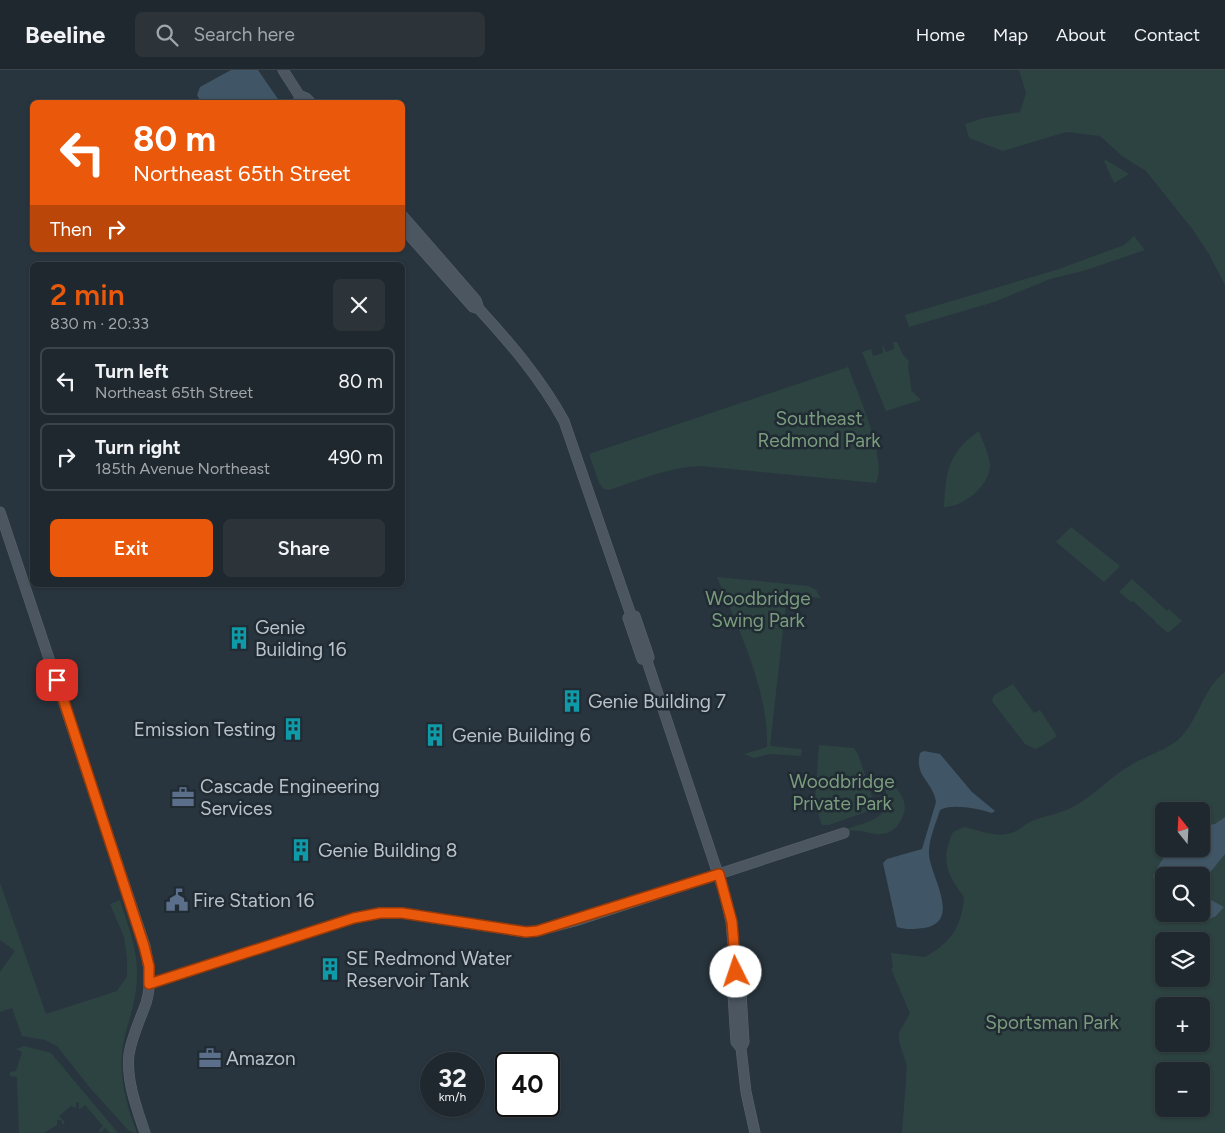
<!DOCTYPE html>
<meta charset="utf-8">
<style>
body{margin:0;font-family:Figtree,sans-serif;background:#2c343a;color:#f1f3f6;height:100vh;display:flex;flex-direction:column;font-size:19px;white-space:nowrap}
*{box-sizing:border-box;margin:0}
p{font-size:16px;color:#a1a6aa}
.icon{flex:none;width:28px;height:28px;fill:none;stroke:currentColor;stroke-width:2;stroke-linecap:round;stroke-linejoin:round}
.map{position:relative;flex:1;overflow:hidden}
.details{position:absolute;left:30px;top:192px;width:375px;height:325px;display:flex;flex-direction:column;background:#1f282e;border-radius:8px;box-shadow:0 1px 4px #0004,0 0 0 1px #3c444a}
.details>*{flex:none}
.hud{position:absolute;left:30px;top:30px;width:375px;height:152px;border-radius:8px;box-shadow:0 1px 4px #0004,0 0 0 1px #3c444a;background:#ea580c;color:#fff;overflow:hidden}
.needle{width:32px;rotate:342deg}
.controls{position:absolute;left:1155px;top:732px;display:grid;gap:10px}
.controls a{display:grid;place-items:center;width:55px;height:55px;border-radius:8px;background:#1f282e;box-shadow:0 1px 4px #0004,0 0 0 1px #3c444a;font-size:25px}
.speed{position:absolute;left:420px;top:982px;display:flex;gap:10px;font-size:25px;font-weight:700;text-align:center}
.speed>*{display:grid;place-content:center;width:65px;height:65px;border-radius:50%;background:#1f282e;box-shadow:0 1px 4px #0004,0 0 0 1px #3c444a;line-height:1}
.speed small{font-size:12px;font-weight:400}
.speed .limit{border:2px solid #111;border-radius:8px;background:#fff;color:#111}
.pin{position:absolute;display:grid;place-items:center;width:42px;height:42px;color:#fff;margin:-21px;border-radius:10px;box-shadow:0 2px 8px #0006}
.me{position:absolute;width:55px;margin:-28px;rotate:356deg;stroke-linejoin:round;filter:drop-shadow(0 0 4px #0008)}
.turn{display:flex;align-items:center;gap:18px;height:105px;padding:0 20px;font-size:22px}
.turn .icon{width:65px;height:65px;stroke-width:2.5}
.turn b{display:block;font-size:35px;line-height:42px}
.then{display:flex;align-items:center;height:48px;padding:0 20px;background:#0003;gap:10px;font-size:19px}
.round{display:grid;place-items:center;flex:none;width:52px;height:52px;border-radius:8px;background:#2c343a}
.summary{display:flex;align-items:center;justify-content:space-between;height:85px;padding:0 20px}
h1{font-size:30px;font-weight:600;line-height:38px;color:#ea580c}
.action{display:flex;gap:10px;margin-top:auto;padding:10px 20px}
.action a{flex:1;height:58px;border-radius:8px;background:#ea580c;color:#fff;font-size:20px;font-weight:600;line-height:58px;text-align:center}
.action a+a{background:#2c343a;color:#f1f3f6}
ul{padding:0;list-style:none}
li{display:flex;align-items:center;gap:15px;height:68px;margin:0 10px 8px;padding:0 10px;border:2px solid #3c444a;border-radius:8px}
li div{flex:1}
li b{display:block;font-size:19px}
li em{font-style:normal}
header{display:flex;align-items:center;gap:30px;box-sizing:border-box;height:70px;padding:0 25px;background:#1f282e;border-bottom:1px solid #3c444a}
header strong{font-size:24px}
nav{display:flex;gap:28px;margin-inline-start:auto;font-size:18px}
.search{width:350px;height:45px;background:#2c343a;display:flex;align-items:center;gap:12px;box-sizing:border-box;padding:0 18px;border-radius:8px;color:#a1a6aa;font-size:19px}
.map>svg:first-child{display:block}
</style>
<header>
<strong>Beeline</strong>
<div class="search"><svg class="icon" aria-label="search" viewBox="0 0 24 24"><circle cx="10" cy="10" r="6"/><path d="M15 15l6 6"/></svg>Search here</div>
<nav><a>Home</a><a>Map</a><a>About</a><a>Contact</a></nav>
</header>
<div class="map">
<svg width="1225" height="1063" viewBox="0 0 1225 1063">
<rect width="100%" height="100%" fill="#29353e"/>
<path fill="#2d4341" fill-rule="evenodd" d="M1019,0H1225V215L1209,184L1193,160L1146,101L1122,86L1100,66L1066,62L1003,81L969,68L965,54L984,48L1020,42L1026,23Z
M1106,90L1129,104L1114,113L1104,91Z
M1134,166L1145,180L1083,201L1050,209L994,232L909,257L905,245L1059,199L1124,175Z
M893,272H897L903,285L909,291C906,300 912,310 911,320L921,330L886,341L862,282L871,279L873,286L883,283L882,274L886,282L894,279Z
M848,297C857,321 888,391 876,413L700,396C669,397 639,410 609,420L604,419L599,413L589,384Z
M979,361C983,372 989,384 990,395C990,416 963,437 944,437C946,401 948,383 979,361Z
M1071,457L1120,496L1104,512L1056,472Z
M717,507L809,516L816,520L821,528L787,525L770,676L802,679L801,686L770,684L754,688L744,684L767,677C769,620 738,559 717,507Z
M1132,509L1167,541L1169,539L1182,551L1168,563L1155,552V551L1133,531L1131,532L1119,522Z
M1225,602V1063H902L907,996L899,971V963L910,943L891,899L893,898L891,883L925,887C951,873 962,856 964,827C947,804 940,790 953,762L964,757C979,760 993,767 1008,764C1018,762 1023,755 1032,751C1044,746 1059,744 1071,738C1094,726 1111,706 1134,693C1149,685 1167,680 1180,668C1199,649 1203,618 1225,602ZM1164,741H1201V779H1164ZM1164,806H1201V844H1164ZM1164,871H1201V909H1164ZM1164,936H1201V974H1164ZM1164,1001H1201V1039H1164Z
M1013,614L1034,643L1040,640L1057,666L1042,676L1035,679L1025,674L992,631L994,625Z
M819,675L854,678L858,684L873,729L877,732L874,739L829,755H823L821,753L815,730Z
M881,707C897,715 912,732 901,750C898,756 893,761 887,763C874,767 861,758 848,761L847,759C862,753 887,750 887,730C887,722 883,714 881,707Z
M0,813L46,944L117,921L127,906V888L124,867L110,834L120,830C127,854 138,879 137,905C137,926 131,944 125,965C117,998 124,1031 137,1062L135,1063L129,1061L91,1019L57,976L45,970L22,966L12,938L0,942V902L15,881L0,870Z
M24,976L51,983L118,1063H110L105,1058L100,1063L99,1060L103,1056L85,1035L79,1040V1032H76V1038L71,1036L59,1046L65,1052L63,1055L61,1050H57V1055L44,1063H19L17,1007L10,1006V1002L16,1001L22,982L16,979Z"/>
<path fill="#405565" d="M231,0H258L280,32H201L197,25L200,17Z
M924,681L940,684L972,722L995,741L992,743C979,739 952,733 940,740C936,753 928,771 929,785C931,807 962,852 924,858C914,859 907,860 897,857L883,793L887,789L922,779L936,732C933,711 914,707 920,683Z
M1225,747V784L1208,805L1202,825L1224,837L1216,846L1202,852L1196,844H1201V806H1164V827L1161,826L1153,806C1169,777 1168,779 1201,779L1202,756L1215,754Z"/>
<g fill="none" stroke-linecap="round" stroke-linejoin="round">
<defs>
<path id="secondary" d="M283,0L299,25V32
M299,25L306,28L310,32
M402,145L476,230L479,239
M402,157L473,237L479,239C511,274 541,309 564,351L631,545L635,546L649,587L647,591L725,825L731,852L737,918L741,923L744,972L741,978L746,1022L755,1063
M0,442L145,876C149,896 152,914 146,933C140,950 132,966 129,984C126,1011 137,1039 145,1063
M631,545L628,548L642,589L647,591
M149,914L354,848L380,843H402L525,862L537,861L575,851L844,763
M737,918L733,924L736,972L741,978"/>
</defs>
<use href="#secondary" stroke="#5a646c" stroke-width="11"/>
<use href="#secondary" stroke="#4b5661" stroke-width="10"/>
</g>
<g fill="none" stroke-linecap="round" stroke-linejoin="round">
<defs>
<path id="route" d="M57,610L144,876L149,896V914L354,848L380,843H402L526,862L537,861L719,804L732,852L736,902"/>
</defs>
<use href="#route" stroke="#983908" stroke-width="12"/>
<use href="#route" stroke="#ea580c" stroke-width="9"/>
</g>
<defs>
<symbol id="building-bare" viewBox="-9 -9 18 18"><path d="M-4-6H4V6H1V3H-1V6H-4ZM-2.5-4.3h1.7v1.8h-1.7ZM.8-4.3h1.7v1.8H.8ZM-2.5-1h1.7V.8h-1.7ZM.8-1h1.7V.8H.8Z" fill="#0f9aa8" stroke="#212b33" stroke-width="2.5" paint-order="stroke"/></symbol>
<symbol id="office-bare" viewBox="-9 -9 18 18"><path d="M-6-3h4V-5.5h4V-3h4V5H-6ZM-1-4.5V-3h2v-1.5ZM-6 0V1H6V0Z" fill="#5c6f8a" stroke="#212b33" stroke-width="2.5" paint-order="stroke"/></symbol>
<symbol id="civic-bare" viewBox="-9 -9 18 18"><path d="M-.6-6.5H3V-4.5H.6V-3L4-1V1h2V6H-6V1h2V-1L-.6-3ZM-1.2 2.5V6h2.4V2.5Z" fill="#5c6f8a" stroke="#212b33" stroke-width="2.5" paint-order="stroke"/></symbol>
</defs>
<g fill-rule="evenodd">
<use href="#building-bare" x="223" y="552" width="32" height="32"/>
<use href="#building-bare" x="556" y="615" width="32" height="32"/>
<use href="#building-bare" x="277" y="643" width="32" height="32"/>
<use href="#building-bare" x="419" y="649" width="32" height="32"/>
<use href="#office-bare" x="167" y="711" width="32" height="32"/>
<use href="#building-bare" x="285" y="764" width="32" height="32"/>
<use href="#civic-bare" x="161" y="814" width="32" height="32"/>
<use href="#building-bare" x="314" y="883" width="32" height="32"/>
<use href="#office-bare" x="194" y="972" width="32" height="32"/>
</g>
<g text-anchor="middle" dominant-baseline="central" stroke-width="5" stroke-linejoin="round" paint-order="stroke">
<g font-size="19" fill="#7a9c7d" stroke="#212b33">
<text x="819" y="348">Southeast<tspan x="819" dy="22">Redmond Park</tspan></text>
<text x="758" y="528">Woodbridge<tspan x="758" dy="22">Swing Park</tspan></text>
<text x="842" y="711">Woodbridge<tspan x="842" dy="22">Private Park</tspan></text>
<text x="1052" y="952">Sportsman Park</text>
</g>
<g font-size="19" fill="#b9c1c9" stroke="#212b33" text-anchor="start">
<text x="255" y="557">Genie<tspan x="255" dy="22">Building 16</tspan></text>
<text x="588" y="631">Genie Building 7</text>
<text x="276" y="659" text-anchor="end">Emission Testing</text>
<text x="452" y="665">Genie Building 6</text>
<text x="200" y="716">Cascade Engineering<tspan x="200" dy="22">Services</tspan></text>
<text x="318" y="780">Genie Building 8</text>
<text x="193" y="830">Fire Station 16</text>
<text x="346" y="888">SE Redmond Water<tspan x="346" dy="22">Reservoir Tank</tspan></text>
<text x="226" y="988">Amazon</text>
</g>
</g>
</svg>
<div class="controls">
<a><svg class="needle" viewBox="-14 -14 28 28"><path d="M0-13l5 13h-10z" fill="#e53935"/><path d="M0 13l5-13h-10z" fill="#a1a6aa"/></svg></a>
<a><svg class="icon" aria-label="search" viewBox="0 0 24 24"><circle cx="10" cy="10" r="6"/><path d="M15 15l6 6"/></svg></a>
<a><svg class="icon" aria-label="layers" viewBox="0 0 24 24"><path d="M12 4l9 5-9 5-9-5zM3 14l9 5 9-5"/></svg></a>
<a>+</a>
<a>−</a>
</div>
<div class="speed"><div>32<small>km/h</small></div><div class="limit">40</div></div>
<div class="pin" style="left:57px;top:610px;background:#d93025"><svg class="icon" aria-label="arrive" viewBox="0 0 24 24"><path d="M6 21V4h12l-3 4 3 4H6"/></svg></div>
<svg class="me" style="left:736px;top:902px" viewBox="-20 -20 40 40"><circle r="19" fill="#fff"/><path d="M0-13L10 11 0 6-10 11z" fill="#ea580c"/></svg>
<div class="hud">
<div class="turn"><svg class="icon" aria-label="left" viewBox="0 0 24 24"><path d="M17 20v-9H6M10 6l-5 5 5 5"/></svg><div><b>80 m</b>Northeast 65th Street</div></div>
<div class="then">Then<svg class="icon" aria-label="right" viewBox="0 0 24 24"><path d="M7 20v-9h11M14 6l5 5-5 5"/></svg></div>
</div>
<section class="details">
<div class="summary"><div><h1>2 min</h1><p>830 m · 20:33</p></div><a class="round"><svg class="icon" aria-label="close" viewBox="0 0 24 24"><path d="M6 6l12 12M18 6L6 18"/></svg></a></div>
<ul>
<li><svg class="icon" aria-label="left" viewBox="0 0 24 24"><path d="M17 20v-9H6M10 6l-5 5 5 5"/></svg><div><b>Turn left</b><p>Northeast 65th Street</p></div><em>80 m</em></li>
<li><svg class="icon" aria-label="right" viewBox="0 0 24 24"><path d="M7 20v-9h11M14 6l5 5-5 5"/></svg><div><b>Turn right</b><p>185th Avenue Northeast</p></div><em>490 m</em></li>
</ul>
<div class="action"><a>Exit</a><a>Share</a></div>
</section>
</div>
